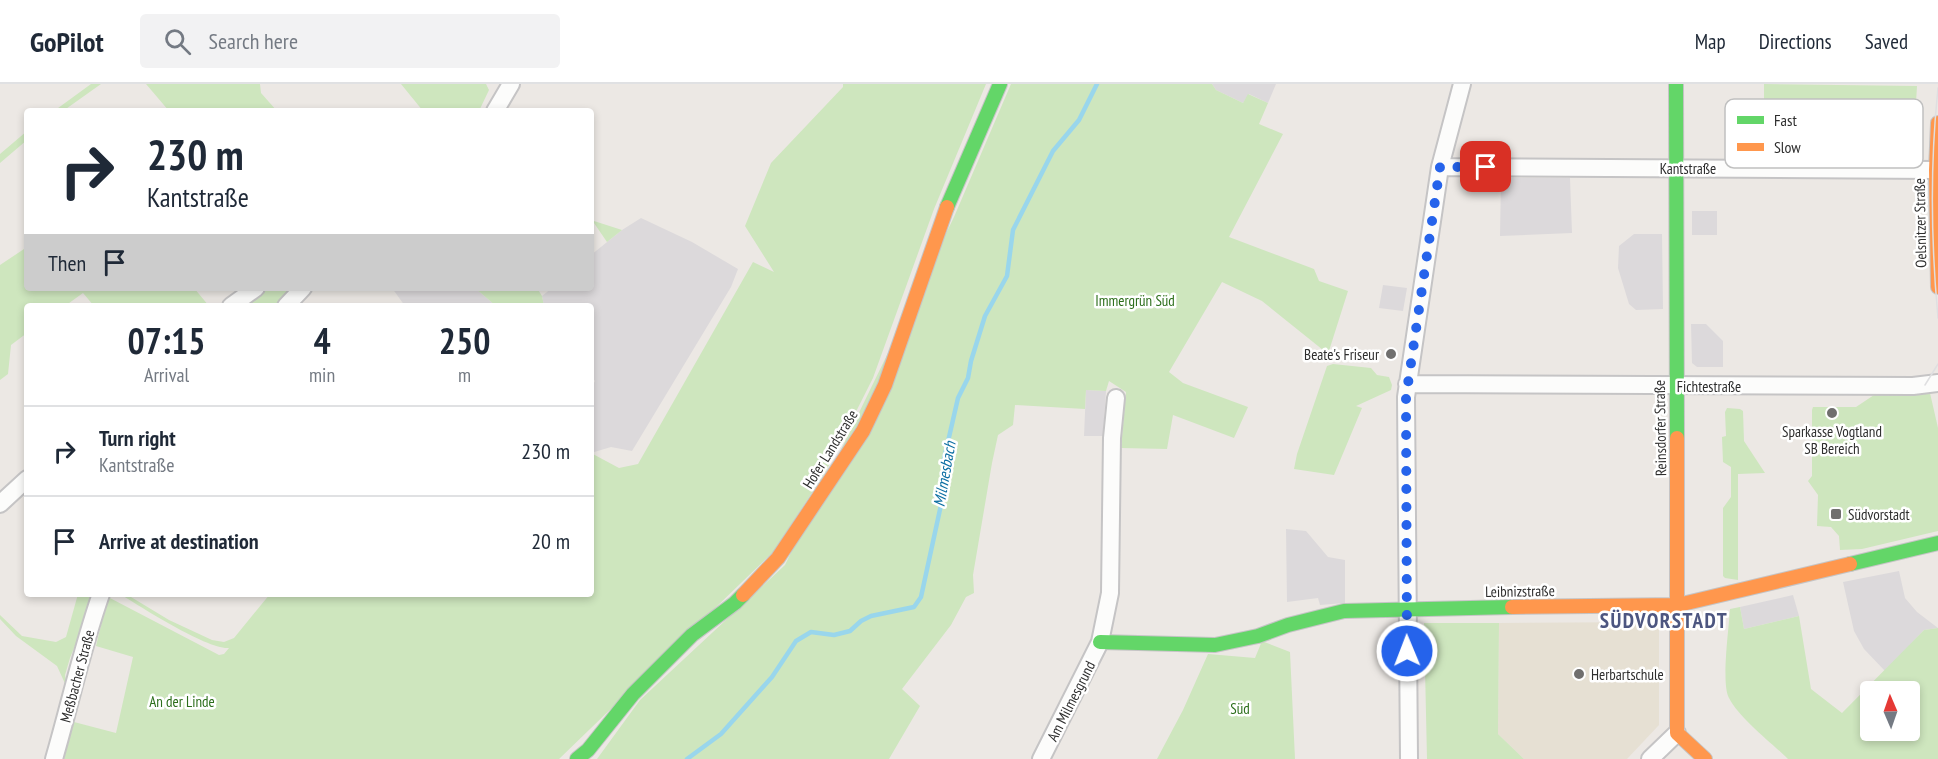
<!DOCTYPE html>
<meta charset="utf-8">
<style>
body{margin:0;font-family:"PT Sans Narrow",sans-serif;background:#f2f2f3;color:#1f2937;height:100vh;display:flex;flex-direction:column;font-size:22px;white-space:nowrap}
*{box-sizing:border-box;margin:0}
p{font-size:20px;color:#747a83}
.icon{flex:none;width:33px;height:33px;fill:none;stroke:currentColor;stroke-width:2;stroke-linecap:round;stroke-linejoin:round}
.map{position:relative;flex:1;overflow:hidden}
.sheet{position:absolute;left:24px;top:219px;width:570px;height:294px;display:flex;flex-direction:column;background:#fff;border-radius:6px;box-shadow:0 3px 9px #0003}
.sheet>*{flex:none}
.guide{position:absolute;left:24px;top:24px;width:570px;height:183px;border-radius:6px;box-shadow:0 3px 9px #0003;background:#fff;color:#1f2937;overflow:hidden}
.needle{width:39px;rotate:358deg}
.buttons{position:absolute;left:1860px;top:597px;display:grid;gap:12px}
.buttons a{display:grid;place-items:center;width:60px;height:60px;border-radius:6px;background:#fff;box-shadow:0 3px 9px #0003;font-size:30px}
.pin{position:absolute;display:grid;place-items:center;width:51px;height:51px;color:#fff;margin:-26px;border-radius:12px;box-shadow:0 3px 9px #0006}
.me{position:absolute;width:66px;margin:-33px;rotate:359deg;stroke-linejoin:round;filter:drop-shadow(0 0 4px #0008)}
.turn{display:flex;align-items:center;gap:21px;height:126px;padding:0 24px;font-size:27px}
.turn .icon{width:78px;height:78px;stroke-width:2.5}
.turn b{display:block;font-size:42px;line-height:51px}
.then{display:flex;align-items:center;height:57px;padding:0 24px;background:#0003;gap:12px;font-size:22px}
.eta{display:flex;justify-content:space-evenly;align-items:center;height:102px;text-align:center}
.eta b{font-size:36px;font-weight:700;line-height:42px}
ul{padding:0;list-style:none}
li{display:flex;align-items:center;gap:18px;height:90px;padding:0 24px;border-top:2px solid #e0e1e3}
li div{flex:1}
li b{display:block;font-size:22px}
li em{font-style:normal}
header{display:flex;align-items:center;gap:36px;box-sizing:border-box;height:84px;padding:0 30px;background:#fff;border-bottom:2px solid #e0e1e3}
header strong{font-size:28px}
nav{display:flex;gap:33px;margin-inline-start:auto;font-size:21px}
.search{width:420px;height:54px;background:#f2f2f3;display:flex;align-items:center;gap:15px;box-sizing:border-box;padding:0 21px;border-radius:6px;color:#747a83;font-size:22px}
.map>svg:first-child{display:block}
</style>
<header>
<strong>GoPilot</strong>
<div class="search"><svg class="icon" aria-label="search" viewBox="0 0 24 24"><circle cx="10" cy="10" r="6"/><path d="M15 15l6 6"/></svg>Search here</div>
<nav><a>Map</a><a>Directions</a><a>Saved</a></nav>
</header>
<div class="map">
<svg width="1938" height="675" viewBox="0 0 1938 675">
<rect width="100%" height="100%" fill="#ece8e4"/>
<path fill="#dcd9db" d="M1212,0H1276L1268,19L1249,10L1243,19L1216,6Z
M1501,94H1570L1572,149L1500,152Z
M1692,127H1717V151H1692Z
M641,134L692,158L738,185L731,203L632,367L611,363L591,369V304L595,297L591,292V222H544L542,212L552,204H591V171L622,146Z
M1634,150H1662L1663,225L1636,226L1629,220L1618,184L1619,162Z
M1383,201L1407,204L1403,227L1379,224Z
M392,204H475L496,222H405Z
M1691,240H1706L1723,257V283H1697L1692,279Z
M1086,306L1106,307L1103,352H1084Z
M1286,445L1306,447L1328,473L1345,476V519L1320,521L1318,514L1287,518Z
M1899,487L1905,514L1917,528L1938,544L1924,546L1885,587L1864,565L1854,547L1843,498Z
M1793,511L1799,532L1744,545L1740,523Z"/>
<path fill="#e6e0d3" d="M1659,538V641L1627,675H1524L1498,650L1499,539Z"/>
<path fill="#cee6be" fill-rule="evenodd" d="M91,0H101L63,27H54Z
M146,0H260L261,9L277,27H169Z
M401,0H486L489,6L479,27H423Z
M843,0H986L934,125L873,294L826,387L774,467L559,675H64L74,638L116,649L133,573L96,562L108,513L219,571L224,570L229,564C208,566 141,523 120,510H126L169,536L212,556L224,558L234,554L270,510H591V369L619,384L638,380L753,178L774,188L745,142L771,79L843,3Z
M1011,0H1212L1216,6L1243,19L1248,10L1268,19L1259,40L1283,50L1229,153L1314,185L1319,197L1348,207L1328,270L1262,217L1222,198L1169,288L1183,299L1248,323L1234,354L1173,331L1167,365L1121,364L1126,308L1109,297L1106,307L1086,306L1085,325L1015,321L1013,341L998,351L992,379L973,491L974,509L966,513L951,541L902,605L920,622L889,675H597L640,616L785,481L954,133Z
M1764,0L1917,2L1913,68L1900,75H1764Z
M27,47V56L0,79V70Z
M594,137L622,146L607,158L594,139Z
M27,163V204H194L209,222H94L83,209L65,222H27V249L11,261L8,290L0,296V181Z
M265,204H295L280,222H241Z
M475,204H537L542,212L544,222H496Z
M1333,280L1371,284L1377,291L1389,293L1392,301L1391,306L1356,322L1362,324L1334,391L1294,385L1297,370L1327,282Z
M1877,309H1930L1938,344V447L1862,465L1840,466L1839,452L1831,443L1817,442L1818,411L1808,397L1812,392V326L1813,323H1856Z
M1727,324L1740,325L1743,327L1744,357L1765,389L1738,390V496L1725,494L1723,492V424L1731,413V383L1723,378L1722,353L1726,352L1725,328Z
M78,510H96L70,574L65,591L68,606L57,582L16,552L0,535V531L22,552L56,558L66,553Z
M1740,523L1744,545L1799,532L1811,605L1842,629L1924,546L1938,544V675H1788C1772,659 1739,634 1729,614C1721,600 1729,544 1730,525ZM1870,608H1910V646H1870Z
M1424,539H1499L1498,650L1524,675H1427Z
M1262,557L1290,568L1295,675H1157L1183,626L1208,570L1255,574Z"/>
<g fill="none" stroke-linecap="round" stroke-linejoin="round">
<path stroke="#99d6ec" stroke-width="4.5" d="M687,675L721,650L772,593L796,557L811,548L834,551L850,547L861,537L871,532L914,523L921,513L944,407V375L958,314L968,294L971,277L985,232L1007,192L1013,146L1053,67L1079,36L1097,0"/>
<defs>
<path id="street" d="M495,27L511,0
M1440,83L1936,86
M231,222L256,204
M286,222L303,204
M1407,300L1913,302L1938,299
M0,420L27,395
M54,675C70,620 82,564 101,510
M1041,675L1100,558L1110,509L1112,354L1116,314
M1409,675L1406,313L1440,83L1462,0
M1650,675L1677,649"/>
<path id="fast" d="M1676,0L1677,354
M947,123L1000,0
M1850,480L1938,459
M1100,558L1215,561L1258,552L1288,541L1344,527L1512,523
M577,675L588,666L633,610L692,551L735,519L743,511"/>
<path id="slow" d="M1938,39L1936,86L1938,203
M1677,354V649L1705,675
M743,511L778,474L863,347L885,301L947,123
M1512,523L1678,521L1850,480"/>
</defs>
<use href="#street" stroke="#c5c4c5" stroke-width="20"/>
<use href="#fast" stroke="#c5c4c5" stroke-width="16"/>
<use href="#slow" stroke="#c5c4c5" stroke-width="16"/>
<use href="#street" stroke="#fcfcfb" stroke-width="16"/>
<use href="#fast" stroke="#63d668" stroke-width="14"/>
<use href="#slow" stroke="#ff974d" stroke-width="14"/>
<path stroke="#dfdfe1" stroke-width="1.5" d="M1938,4C1930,80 1931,158 1938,234
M1925,301L1938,280"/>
</g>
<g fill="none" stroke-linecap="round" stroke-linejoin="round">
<path stroke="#2563eb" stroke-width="10" stroke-dasharray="0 18" d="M1407,567L1406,313L1440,83H1486"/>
</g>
<g fill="#706f6e" stroke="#fff" stroke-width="2">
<circle cx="1391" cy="270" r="6"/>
<circle cx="1832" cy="329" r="6"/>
<rect x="1830" y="424" width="12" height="12" rx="3"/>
<circle cx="1579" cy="590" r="6"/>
</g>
<g text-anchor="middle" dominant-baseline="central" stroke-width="5" stroke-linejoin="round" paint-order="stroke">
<g font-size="15" fill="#2e2e2e" stroke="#fff">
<text x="1688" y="84">Kantstraße</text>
<text transform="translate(1920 139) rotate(-91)">Oelsnitzer Straße</text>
<text x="1709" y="302">Fichtestraße</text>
<text transform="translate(1660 344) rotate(-91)">Reinsdorfer Straße</text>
<text transform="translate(830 365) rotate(-58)">Hofer Landstraße</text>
<text transform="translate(1520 507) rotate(-1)">Leibnizstraße</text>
<text transform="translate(77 592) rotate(-75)">Meßbacher Straße</text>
<text transform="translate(1071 617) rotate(-63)">Am Milmesgrund</text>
</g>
<g font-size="15" fill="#2c6e1b" stroke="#fff">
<text x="1135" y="216">Immergrün Süd</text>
<text x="182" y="617">An der Linde</text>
<text x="1240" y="624">Süd</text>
</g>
<g font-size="15" fill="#2e2e2e" stroke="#fff" text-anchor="start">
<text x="1379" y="270" text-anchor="end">Beate's Friseur</text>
<text x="1832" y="347" text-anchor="middle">Sparkasse Vogtland<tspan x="1832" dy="17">SB Bereich</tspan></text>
<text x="1848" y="430">Südvorstadt</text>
<text x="1591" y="590">Herbartschule</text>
</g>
<g font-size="16" font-style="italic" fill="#0d6fa3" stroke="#fff">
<text transform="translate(944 390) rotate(-80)">Milmesbach</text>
</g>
<g font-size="21" font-weight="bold" letter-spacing="1.5" fill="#4d5680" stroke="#fff">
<text x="1664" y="536">SÜDVORSTADT</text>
</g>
</g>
<rect x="1725" y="15" width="198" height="69" rx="9" fill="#fff" stroke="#c0c0c0" stroke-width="1.5"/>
<rect x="1737" y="32" width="27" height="8" fill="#63d668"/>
<rect x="1737" y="59" width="27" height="8" fill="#ff974d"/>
<g font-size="16" fill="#2e2e2e">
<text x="1774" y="42">Fast</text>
<text x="1774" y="69">Slow</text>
</g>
</svg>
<div class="buttons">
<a><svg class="needle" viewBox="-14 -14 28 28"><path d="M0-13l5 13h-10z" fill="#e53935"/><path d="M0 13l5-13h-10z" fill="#747a83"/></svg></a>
</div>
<div class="pin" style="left:1486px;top:83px;background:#d93025"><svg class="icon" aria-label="arrive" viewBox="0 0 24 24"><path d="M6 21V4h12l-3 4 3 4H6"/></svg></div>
<svg class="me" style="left:1407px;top:567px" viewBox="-20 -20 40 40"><circle r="17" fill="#2563eb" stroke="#fff" stroke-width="3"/><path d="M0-11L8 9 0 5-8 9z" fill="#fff"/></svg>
<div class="guide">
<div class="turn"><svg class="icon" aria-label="right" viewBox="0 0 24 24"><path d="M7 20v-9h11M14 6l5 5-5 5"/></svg><div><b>230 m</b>Kantstraße</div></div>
<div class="then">Then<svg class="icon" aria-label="arrive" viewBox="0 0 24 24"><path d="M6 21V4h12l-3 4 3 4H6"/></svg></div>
</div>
<section class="sheet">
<div class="eta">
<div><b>07:15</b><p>Arrival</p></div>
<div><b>4</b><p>min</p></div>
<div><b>250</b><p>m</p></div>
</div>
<ul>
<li><svg class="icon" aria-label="right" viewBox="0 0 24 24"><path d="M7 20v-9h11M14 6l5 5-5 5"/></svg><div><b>Turn right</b><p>Kantstraße</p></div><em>230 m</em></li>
<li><svg class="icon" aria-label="arrive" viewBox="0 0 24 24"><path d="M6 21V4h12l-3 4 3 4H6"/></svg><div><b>Arrive at destination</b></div><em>20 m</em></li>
</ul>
</section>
</div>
